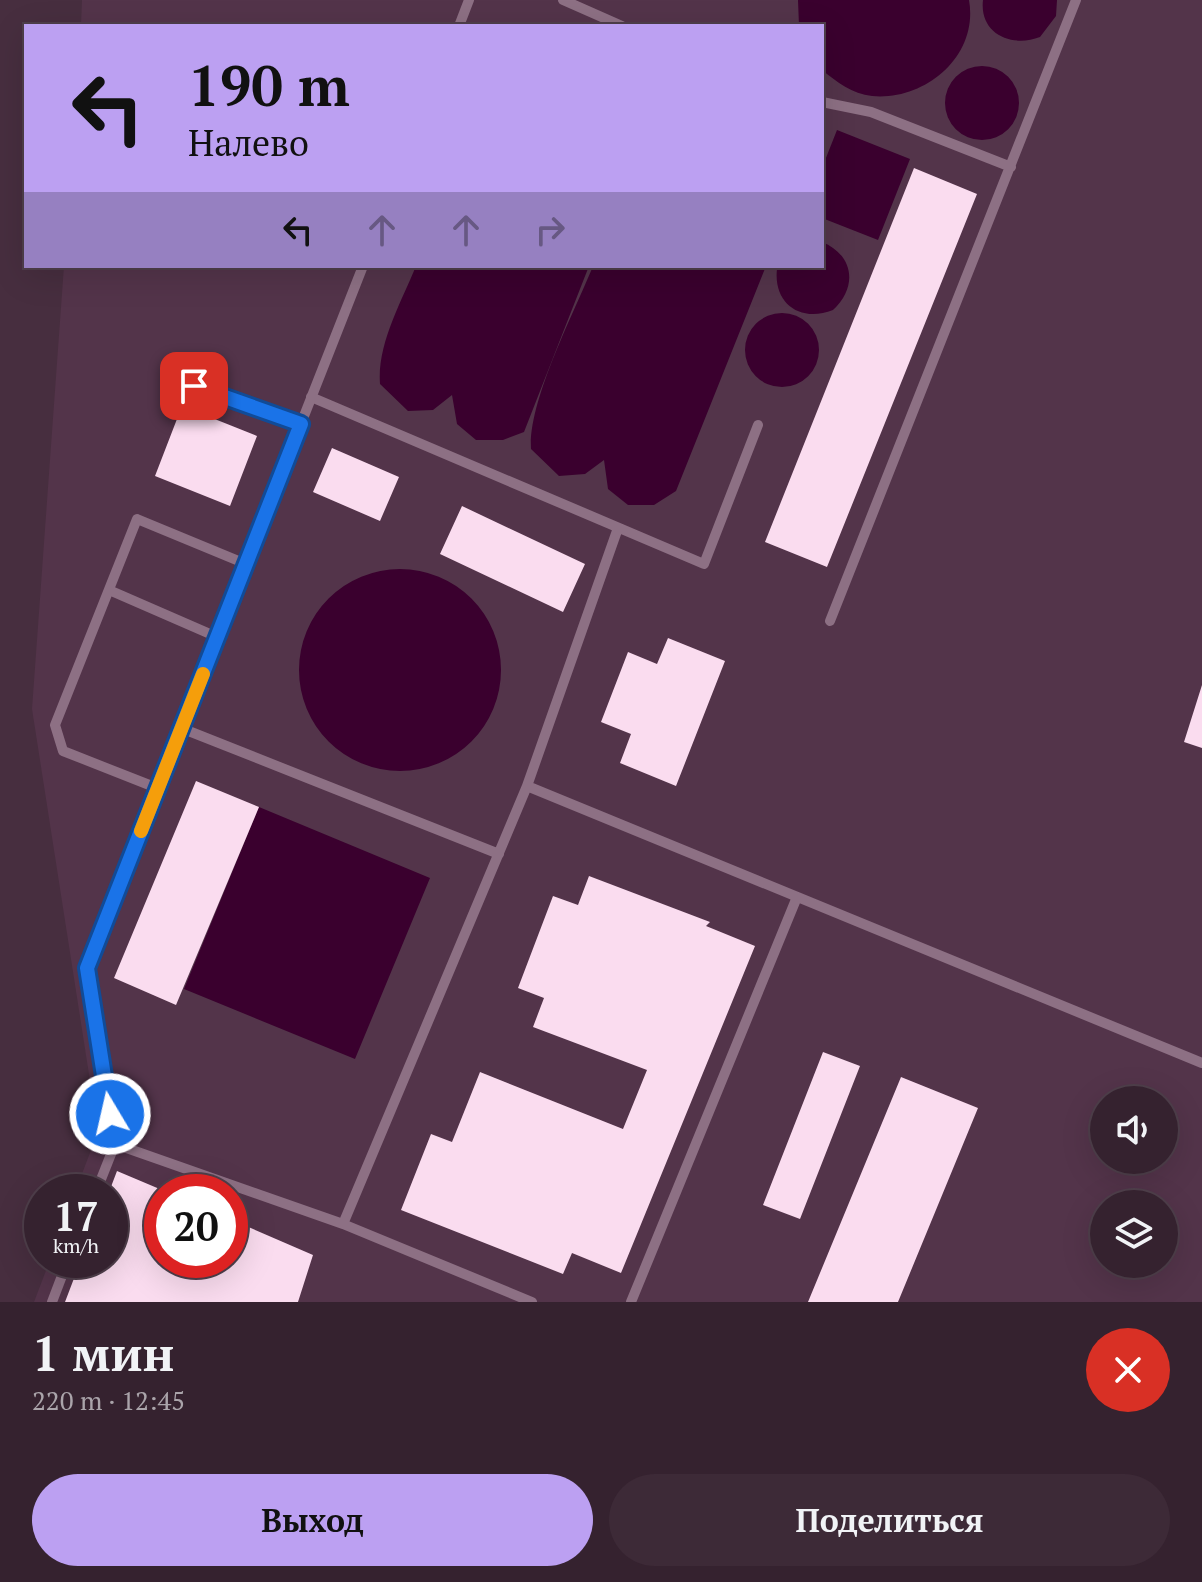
<!DOCTYPE html>
<html lang="ru">
<meta charset="utf-8">
<style>
body{margin:0;font-family:"PT Serif",serif;background:#3d2a37;color:#f1f3f6;height:100vh;display:flex;flex-direction:column;font-size:30px;white-space:nowrap}
*{box-sizing:border-box;margin:0}
p{font-size:26px;color:#aaa4aa}
.icon{flex:none;width:44px;height:44px;fill:none;stroke:currentColor;stroke-width:2;stroke-linecap:round;stroke-linejoin:round}
.map{position:relative;height:1302px;overflow:hidden}
.sheet{display:flex;flex-direction:column;background:#35222f;flex:1}
.sheet>*{flex:none}
.banner{position:absolute;left:24px;top:24px;width:800px;height:244px;border-radius:0px;box-shadow:0 8px 32px #0002,0 0 0 2px #4f3f4b;background:#bca0f2;color:#111;overflow:hidden}
.tools{position:absolute;left:1090px;top:1086px;display:grid;gap:16px}
.tools a{display:grid;place-items:center;width:88px;height:88px;border-radius:50%;background:#35222f;box-shadow:0 8px 32px #0002,0 0 0 2px #4f3f4b;font-size:40px}
.speed{position:absolute;left:24px;top:1174px;display:flex;gap:16px;font-size:40px;font-weight:700;text-align:center}
.speed>*{display:grid;place-content:center;width:104px;height:104px;border-radius:50%;background:#35222f;box-shadow:0 8px 32px #0002,0 0 0 2px #4f3f4b;line-height:1}
.speed small{font-size:20px;font-weight:400}
.speed .limit{border:12px solid #d22;background:#fff;color:#111}
.pin{position:absolute;display:grid;place-items:center;width:68px;height:68px;color:#fff;margin:-34px;border-radius:16px;box-shadow:0 4px 12px #0006}
.me{position:absolute;width:88px;margin:-44px;rotate:351deg;stroke-linejoin:round;filter:drop-shadow(0 0 6px #0008)}
.turn{display:flex;align-items:center;gap:28px;height:168px;padding:0 32px;font-size:36px}
.turn .icon{width:104px;height:104px;stroke-width:2.5}
.turn b{display:block;font-size:56px;line-height:68px}
.lanes{display:flex;align-items:center;height:76px;padding:0 32px;background:#0003;justify-content:center;gap:40px;direction:ltr}
.lanes .off{opacity:.35}
.round{display:grid;place-items:center;flex:none;width:84px;height:84px;border-radius:42px;background:#3d2a37}
.headline{display:flex;align-items:center;justify-content:space-between;height:136px;padding:0 32px}
h1{font-size:48px;font-weight:600;line-height:60px}
.action{display:flex;gap:16px;margin-top:auto;padding:16px 32px}
.action a{flex:1;height:92px;border-radius:48px;background:#bca0f2;color:#111;font-size:32px;font-weight:600;line-height:92px;text-align:center}
.action a+a{background:#3d2a37;color:#f1f3f6}
.map>svg:first-child{display:block}
</style>
<div class="map">
<svg width="1202" height="1302" viewBox="0 0 1202 1302">
<rect width="100%" height="100%" fill="#472e3f"/>
<path fill="#53344a" fill-rule="evenodd" d="M82,0H1202V1302H34L50,1260H110V1192H75L98,1132L32,709L64,266H822V26H81ZM1104,1100H1164V1160H1104ZM162,1192H230V1260H162ZM1104,1204H1164V1264H1104Z"/>
<path fill="#3a002e" d="M798,0H969C979,56 925,101 872,96C852,94 837,82 822,70V26H799Z
M983,0H1057L1056,16L1040,37C1012,48 979,34 983,0Z
M945 103a37 37 0 1 1 74 0a37 37 0 1 1-74 0Z
M837,130L910,159L878,240L822,218V168Z
M822,242C854,255 858,287 833,310C801,323 773,304 777,269L778,266H822Z
M416,266H589L524,432L503,440H476L457,424L452,395L433,410L408,411L380,384C377,344 401,303 416,266Z
M593,266H766L676,491L654,505H628L608,489L604,460L585,474L559,476L531,449C528,401 574,313 593,266Z
M745 350a37 37 0 1 1 74 0a37 37 0 1 1-74 0Z
M299 670a101 101 0 1 1 202 0a101 101 0 1 1-202 0Z
M259,807L430,878L355,1059L184,989Z"/>
<path fill="#fadcef" d="M914,168L977,194L827,567L765,542Z
M182,406L257,436L230,506L155,476Z
M332,448L399,477L380,521L313,492Z
M462,506L585,564L563,612L440,554Z
M668,638L725,661L676,786L620,763L631,734L601,722L628,652L657,664Z
M1202,685V748L1184,742Z
M196,781L259,807L176,1005L114,978Z
M589,876L710,922L706,926L755,946L621,1273L572,1253L563,1274L401,1210L431,1134L452,1142L480,1072L623,1129L647,1070L533,1027L544,998L518,988L553,896L578,905Z
M823,1052L860,1066L800,1219L763,1205Z
M901,1077L978,1108L898,1302H808Z
M117,1171L162,1190V1260H230V1219L313,1255L298,1302H65L81,1260H110L109,1192Z"/>
<g fill="none" stroke-linecap="round" stroke-linejoin="round">
<path stroke="#8d7084" stroke-width="10" d="M563,0L622,26
M459,26L469,0
M822,102L871,112L1011,167
M363,266L87,968L115,1144L343,1224L527,786L1202,1063
M194,386L301,424
M311,397L704,564L758,425
M109,590L217,637
M830,621L1076,0
M181,728L499,854
M527,786L618,528
M157,788L63,751L55,725L137,519L246,564
M96,1192L115,1144
M343,1224L532,1302
M52,1302L68,1260
M631,1302L797,897"/>
</g>
<g fill="none" stroke-linecap="round" stroke-linejoin="round">
<defs>
<path id="route" d="M110,1114L87,968L301,424L194,386"/>
</defs>
<use href="#route" stroke="#114b97" stroke-width="20"/>
<use href="#route" stroke="#1a73e8" stroke-width="14"/>
<path stroke="#f59e0b" stroke-width="14" d="M141,831L203,674"/>
</g>
</svg>
<div class="tools">
<a><svg class="icon" aria-label="sound" viewBox="0 0 24 24"><path d="M4 9h4l5-4v14l-5-4H4zM17 9q2 3 0 6"/></svg></a>
<a><svg class="icon" aria-label="layers" viewBox="0 0 24 24"><path d="M12 4l9 5-9 5-9-5zM3 14l9 5 9-5"/></svg></a>
</div>
<div class="speed"><div>17<small>km/h</small></div><div class="limit">20</div></div>
<div class="pin" style="left:194px;top:386px;background:#d93025"><svg class="icon" aria-label="arrive" viewBox="0 0 24 24"><path d="M6 21V4h12l-3 4 3 4H6"/></svg></div>
<svg class="me" style="left:110px;top:1114px" viewBox="-20 -20 40 40"><circle r="17" fill="#1a73e8" stroke="#fff" stroke-width="3"/><path d="M0-11L8 9 0 5-8 9z" fill="#fff"/></svg>
<div class="banner">
<div class="turn"><svg class="icon" aria-label="left" viewBox="0 0 24 24"><path d="M17 20v-9H6M10 6l-5 5 5 5"/></svg><div><b>190 m</b>Налево</div></div>
<div class="lanes"><svg class="icon" aria-label="left" viewBox="0 0 24 24"><path d="M17 20v-9H6M10 6l-5 5 5 5"/></svg><svg class="icon off" aria-label="ahead" viewBox="0 0 24 24"><path d="M12 20V5M6 11l6-6 6 6"/></svg><svg class="icon off" aria-label="ahead" viewBox="0 0 24 24"><path d="M12 20V5M6 11l6-6 6 6"/></svg><svg class="icon off" aria-label="right" viewBox="0 0 24 24"><path d="M7 20v-9h11M14 6l5 5-5 5"/></svg></div>
</div>
</div>
<section class="sheet">
<div class="headline"><div><h1>1 мин</h1><p>220 m · 12:45</p></div><a class="round" style="background:#d93025;color:#fff"><svg class="icon" aria-label="close" viewBox="0 0 24 24"><path d="M6 6l12 12M18 6L6 18"/></svg></a></div>
<div class="action"><a>Выход</a><a>Поделиться</a></div>
</section>
